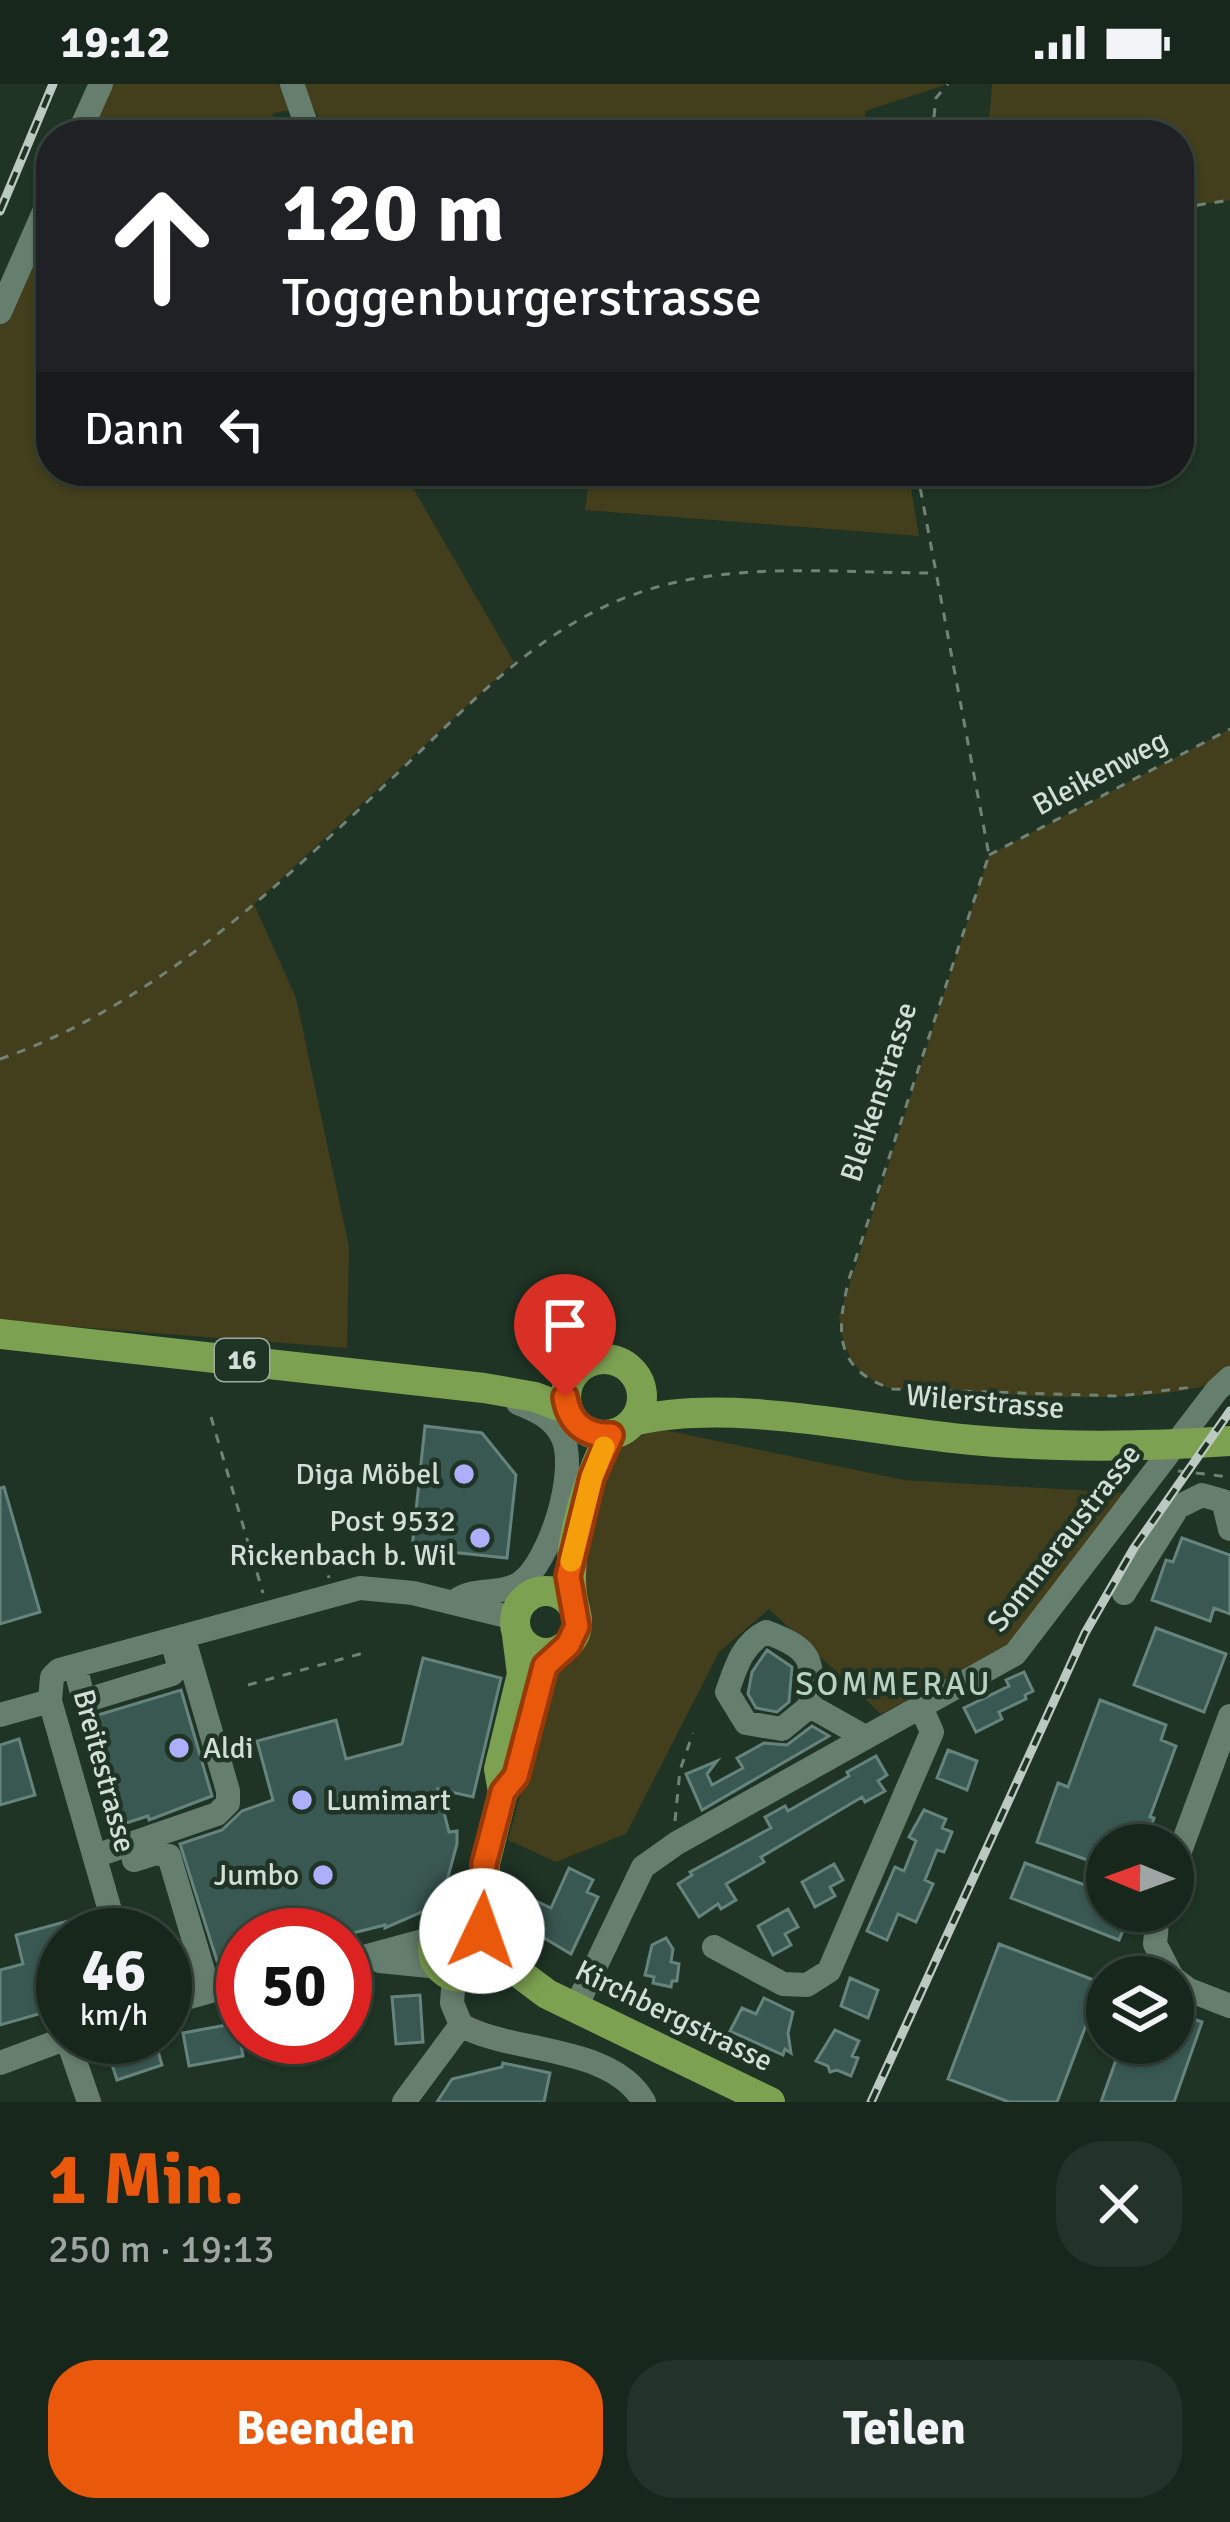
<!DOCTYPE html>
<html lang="de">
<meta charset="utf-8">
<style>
body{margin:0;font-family:Signika,sans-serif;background:#243329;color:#f1f3f6;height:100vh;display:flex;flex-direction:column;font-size:45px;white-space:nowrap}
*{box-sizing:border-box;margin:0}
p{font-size:39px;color:#9ea5a3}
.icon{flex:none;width:66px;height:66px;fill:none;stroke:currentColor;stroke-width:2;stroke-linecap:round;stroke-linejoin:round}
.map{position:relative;height:2018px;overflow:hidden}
.drawer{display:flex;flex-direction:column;background:#17271c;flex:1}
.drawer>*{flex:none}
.top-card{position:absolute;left:36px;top:36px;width:1158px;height:366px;border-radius:48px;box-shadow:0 3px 9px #0004,0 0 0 3px #36443b;background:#202124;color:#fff;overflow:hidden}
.needle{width:78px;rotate:271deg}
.buttons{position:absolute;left:1086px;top:1740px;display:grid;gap:24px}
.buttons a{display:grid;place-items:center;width:108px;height:108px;border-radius:50%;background:#17271c;box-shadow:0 3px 9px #0004,0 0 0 3px #36443b;font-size:60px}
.speed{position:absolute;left:36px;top:1824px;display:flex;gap:24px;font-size:60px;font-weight:700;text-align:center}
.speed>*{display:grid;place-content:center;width:156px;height:156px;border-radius:50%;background:#17271c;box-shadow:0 3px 9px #0004,0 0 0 3px #36443b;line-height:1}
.speed small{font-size:30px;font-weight:400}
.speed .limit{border:18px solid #d22;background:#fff;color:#111}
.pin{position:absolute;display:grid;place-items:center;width:102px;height:102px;color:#fff;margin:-123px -51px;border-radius:50% 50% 50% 0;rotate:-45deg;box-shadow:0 0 12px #0007}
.pin .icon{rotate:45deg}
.me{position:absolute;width:132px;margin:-66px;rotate:3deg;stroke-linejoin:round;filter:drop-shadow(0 0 9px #0008)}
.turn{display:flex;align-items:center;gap:42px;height:252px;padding:0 48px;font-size:54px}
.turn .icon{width:156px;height:156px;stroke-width:2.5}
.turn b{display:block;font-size:84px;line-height:102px}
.then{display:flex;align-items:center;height:114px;padding:0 48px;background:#0003;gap:24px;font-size:45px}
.round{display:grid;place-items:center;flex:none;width:126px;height:126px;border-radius:48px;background:#243329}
.headline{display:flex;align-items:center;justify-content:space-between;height:204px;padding:0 48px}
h1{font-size:72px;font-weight:800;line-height:90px;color:#ea580c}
.action{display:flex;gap:24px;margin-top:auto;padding:24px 48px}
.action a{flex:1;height:138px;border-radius:48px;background:#ea580c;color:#fff;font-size:48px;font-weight:800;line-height:138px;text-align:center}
.action a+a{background:#243329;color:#f1f3f6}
.status{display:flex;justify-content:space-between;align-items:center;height:84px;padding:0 60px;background:#17271c;direction:ltr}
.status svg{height:33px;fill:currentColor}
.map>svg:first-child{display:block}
</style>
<div class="status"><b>19:12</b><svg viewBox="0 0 49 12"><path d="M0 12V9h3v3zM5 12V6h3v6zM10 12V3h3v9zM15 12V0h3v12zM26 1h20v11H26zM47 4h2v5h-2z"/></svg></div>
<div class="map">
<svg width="1230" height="2018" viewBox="0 0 1230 2018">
<rect width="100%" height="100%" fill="#1f3425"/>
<path fill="#433e1c" d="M101,0H279L291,26L273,29L268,51H78Z
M301,0H948L865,27L866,51H328Z
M992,0H1230V116L1179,124V51H988Z
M51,112V387H403L514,578L254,820L296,914L349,1163L347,1264L0,1237V228Z
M590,387H908L919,452L585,426Z
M1230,645V1294C1147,1327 985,1308 892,1305C855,1292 844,1271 839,1233L989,771Z
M655,1344L904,1396L1127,1409L1006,1564L881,1630L769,1525L719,1568L626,1750L556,1778L508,1756L553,1590L584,1548L577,1491L611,1370Z"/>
<path fill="#395851" stroke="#64847d" stroke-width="3" d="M425,1342L482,1349L516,1391L507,1474L412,1464Z
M4,1403L40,1528L0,1540V1404Z
M1182,1454L1230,1471V1530L1214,1524L1210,1537L1152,1516L1166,1476L1173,1478Z
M1156,1544L1226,1570L1204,1628L1134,1601Z
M767,1566L792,1583L789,1618L777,1628L756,1624L748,1610L752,1588Z
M423,1574L501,1594L473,1713L438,1705L449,1748L457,1747V1760L448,1793L437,1813L422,1828L385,1844V1841L345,1851H243V1871L217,1877L180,1760L222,1746L242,1727L273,1716L257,1657L336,1636L346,1675L402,1660Z
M1024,1588L1033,1607L1025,1611L1026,1615L999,1628L1002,1635L976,1648L964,1624L1009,1602L1006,1596Z
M181,1606L212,1712L149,1736L148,1732L120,1741L88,1634Z
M1100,1616L1166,1641L1161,1656L1176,1662L1150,1733L1154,1734L1144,1761H1107V1783L1037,1758L1058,1699L1068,1703Z
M812,1642L829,1652L702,1726L686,1690L717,1677L707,1690L712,1701L743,1684L737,1674L764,1659L787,1661Z
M19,1655L35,1711L0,1721V1661Z
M948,1666L977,1677L967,1706L937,1694Z
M876,1672L887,1691L878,1697L885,1707L865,1718L862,1713L761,1773L764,1778L726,1800L736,1816L721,1825L718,1820L699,1833L678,1800L692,1791L690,1788L771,1744L765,1733L785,1722L788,1727L849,1692L847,1688Z
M924,1726L946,1735L942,1744L952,1748L944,1768L937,1766L925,1796L933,1800L916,1838L898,1830L887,1856L867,1847L895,1783L904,1787L916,1757L909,1753Z
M1025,1779L1107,1809V1827H1131L1119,1856L1011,1814Z
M834,1780L843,1796L830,1803L835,1812L815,1823L802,1798Z
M569,1784L593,1796L587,1808L598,1813L571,1870L524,1842L536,1817L551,1824Z
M788,1825L798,1843L785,1850L791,1861L773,1871L758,1842Z
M68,1837L72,1851H63V1923L0,1941V1886L23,1880L16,1851Z
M666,1854L673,1865L671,1878L679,1880L677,1897H672L671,1903L653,1899L654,1893L645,1891L652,1861Z
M999,1860L1102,1899L1057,2018H1009L948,1995Z
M850,1894L878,1906L868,1934L841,1922Z
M420,1911L423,1958L396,1960L392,1913Z
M764,1914L793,1928L788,1949L791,1969L785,1965L783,1971L730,1947L742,1924L756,1930Z
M1173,1928L1202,1938L1174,2018H1101L1122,1959H1173Z
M237,1939L243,1972L189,1982L183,1949Z
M835,1946L859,1957L852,1972L858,1974L851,1992L837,1986L830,1988L828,1982L816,1977Z
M145,1953H154L162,1981L117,1996L107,1965Z
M503,1979L550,1989L544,2018H437L452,1995L502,1983Z"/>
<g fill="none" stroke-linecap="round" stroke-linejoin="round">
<path stroke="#718276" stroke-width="3" stroke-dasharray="9 9" stroke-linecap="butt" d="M932,51L936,14L948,0
M1179,124L1230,116
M917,387L989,771L849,1195C836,1248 834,1285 892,1305L1119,1312L1193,1303
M989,771L1230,645
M0,975C159,920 284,796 404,683C477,613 545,539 644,507C735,477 839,489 934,489
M211,1333L263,1509
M1178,1387L1230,1393
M324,1474L329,1494
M248,1601L367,1568
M675,1737L680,1686L693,1649"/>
<path stroke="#667e6d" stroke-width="24" d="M292,0L310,51
M78,51L101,0
M0,228L51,112
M1124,1509L1178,1423L1202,1411L1223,1417L1230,1445
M457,1516C474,1503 500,1512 520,1499C550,1479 579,1385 562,1352C553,1334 536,1326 518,1319
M75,1582L84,1617L172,1590L179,1581L172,1557
M810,1622C813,1574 813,1566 766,1548C742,1560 736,1583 727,1608L746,1639L782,1645L810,1622L865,1653
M0,1631L50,1617
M95,1772L217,1730L228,1719V1707L183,1552
M134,1776L156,1769L169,1772L209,1907
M1173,1786L1230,1632
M1158,1827L1155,1860L1172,1893
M117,1851L50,1617L52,1593L59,1586L360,1504L413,1509L514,1534
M714,1863L783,1900L807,1901L829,1887L932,1648L921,1623
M380,1877L439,1883
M345,1878L426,1856L439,1849
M454,1892L452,1919L461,1941C511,1970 612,1960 644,2018
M1173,1894L1189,1906L1230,1922
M165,1920L243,1898
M575,1925L643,1783L677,1759L1015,1570L1217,1306L1230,1294
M67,1954L89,2018
M0,1979L70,1953
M404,2018L461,1941"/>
<path stroke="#7ca151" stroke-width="30" d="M0,1250L484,1304L535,1313L567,1325
M566 1313a38 38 0 1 1 76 0a38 38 0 1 1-76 0Z
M634,1337C732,1313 870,1347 972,1356C1059,1364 1144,1363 1230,1357
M515 1538a31 31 0 1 1 62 0a31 31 0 1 1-62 0Z
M575,1525C561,1479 587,1393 611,1351
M433 1865a28 28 0 1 1 56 0a28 28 0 1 1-56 0Z
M482,1847L485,1779L503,1708L499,1685L522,1590L517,1551
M487,1855L503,1877L547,1910L770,2018"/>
<defs>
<path id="rail" d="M0,127L53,0
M871,2018L1085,1549L1134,1464L1230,1327"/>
</defs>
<use href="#rail" stroke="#bbc9c0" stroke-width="9"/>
<use href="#rail" stroke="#1f3425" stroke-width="4.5" stroke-dasharray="14" stroke-linecap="butt"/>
</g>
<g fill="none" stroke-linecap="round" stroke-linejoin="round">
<defs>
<path id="route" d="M482,1847L484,1780L503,1708L516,1692L545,1582L568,1561L577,1542L568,1492L592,1393L611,1351C585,1352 569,1339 565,1313"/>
</defs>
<use href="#route" stroke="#983908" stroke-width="30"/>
<use href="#route" stroke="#ea580c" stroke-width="21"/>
<path stroke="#f59e0b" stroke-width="21" d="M571,1477L592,1393L604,1363"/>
</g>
<g fill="#adaffb" stroke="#1f3425" stroke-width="4.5">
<circle cx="464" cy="1390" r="12"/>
<circle cx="480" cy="1454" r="12"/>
<circle cx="179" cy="1664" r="12"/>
<circle cx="302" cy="1716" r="12"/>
<circle cx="323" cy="1791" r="12"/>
</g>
<g text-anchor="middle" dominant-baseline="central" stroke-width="9" stroke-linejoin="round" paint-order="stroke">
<rect fill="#1f3425" stroke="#9caca1" stroke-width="3" x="215" y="1255" width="54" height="42" rx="9"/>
<g font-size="27" font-weight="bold" fill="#d2dfd6">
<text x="242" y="1276">16</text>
</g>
<g font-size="30" fill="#d2dfd6" stroke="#1f3425">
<text transform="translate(1100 689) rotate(-28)">Bleikenweg</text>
<text transform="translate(879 1008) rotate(-72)">Bleikenstrasse</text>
<text transform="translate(985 1318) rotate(5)">Wilerstrasse</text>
<text transform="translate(1064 1454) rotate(-52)">Sommeraustrasse</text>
<text transform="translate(104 1687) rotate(75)">Breitestrasse</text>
<text transform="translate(674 1932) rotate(26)">Kirchbergstrasse</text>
</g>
<g font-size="30" fill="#d2dfd6" stroke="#1f3425" text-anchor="end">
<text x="440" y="1390">Diga Möbel</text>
<text x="456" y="1437">Post 9532<tspan x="456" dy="34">Rickenbach b. Wil</tspan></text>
<text x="203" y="1664" text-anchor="start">Aldi</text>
<text x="326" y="1716" text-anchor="start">Lumimart</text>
<text x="299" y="1791">Jumbo</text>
</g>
<g font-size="33" letter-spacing="3" fill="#b8d2bf" stroke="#1f3425">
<text x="894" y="1600">SOMMERAU</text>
</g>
</g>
</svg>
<div class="buttons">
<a><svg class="needle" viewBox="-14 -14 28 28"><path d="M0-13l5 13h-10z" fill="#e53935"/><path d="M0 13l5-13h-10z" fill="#9ea5a3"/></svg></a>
<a><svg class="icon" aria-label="layers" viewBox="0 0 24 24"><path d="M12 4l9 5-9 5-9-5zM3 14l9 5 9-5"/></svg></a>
</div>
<div class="speed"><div>46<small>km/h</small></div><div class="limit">50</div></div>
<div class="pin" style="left:565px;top:1313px;background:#d93025"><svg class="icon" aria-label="arrive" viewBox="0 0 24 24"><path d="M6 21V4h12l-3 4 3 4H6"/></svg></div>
<svg class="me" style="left:482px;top:1847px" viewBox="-20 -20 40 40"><circle r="19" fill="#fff"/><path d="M0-13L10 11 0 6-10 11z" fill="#ea580c"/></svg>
<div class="top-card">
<div class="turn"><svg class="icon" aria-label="ahead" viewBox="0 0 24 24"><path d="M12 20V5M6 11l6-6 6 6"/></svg><div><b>120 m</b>Toggenburgerstrasse</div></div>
<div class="then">Dann<svg class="icon" aria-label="left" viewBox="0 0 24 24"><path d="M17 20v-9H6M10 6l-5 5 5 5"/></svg></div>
</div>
</div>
<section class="drawer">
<div class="headline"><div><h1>1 Min.</h1><p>250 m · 19:13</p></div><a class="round"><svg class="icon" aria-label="close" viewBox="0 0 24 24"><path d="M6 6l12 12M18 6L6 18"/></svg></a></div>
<div class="action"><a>Beenden</a><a>Teilen</a></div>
</section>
